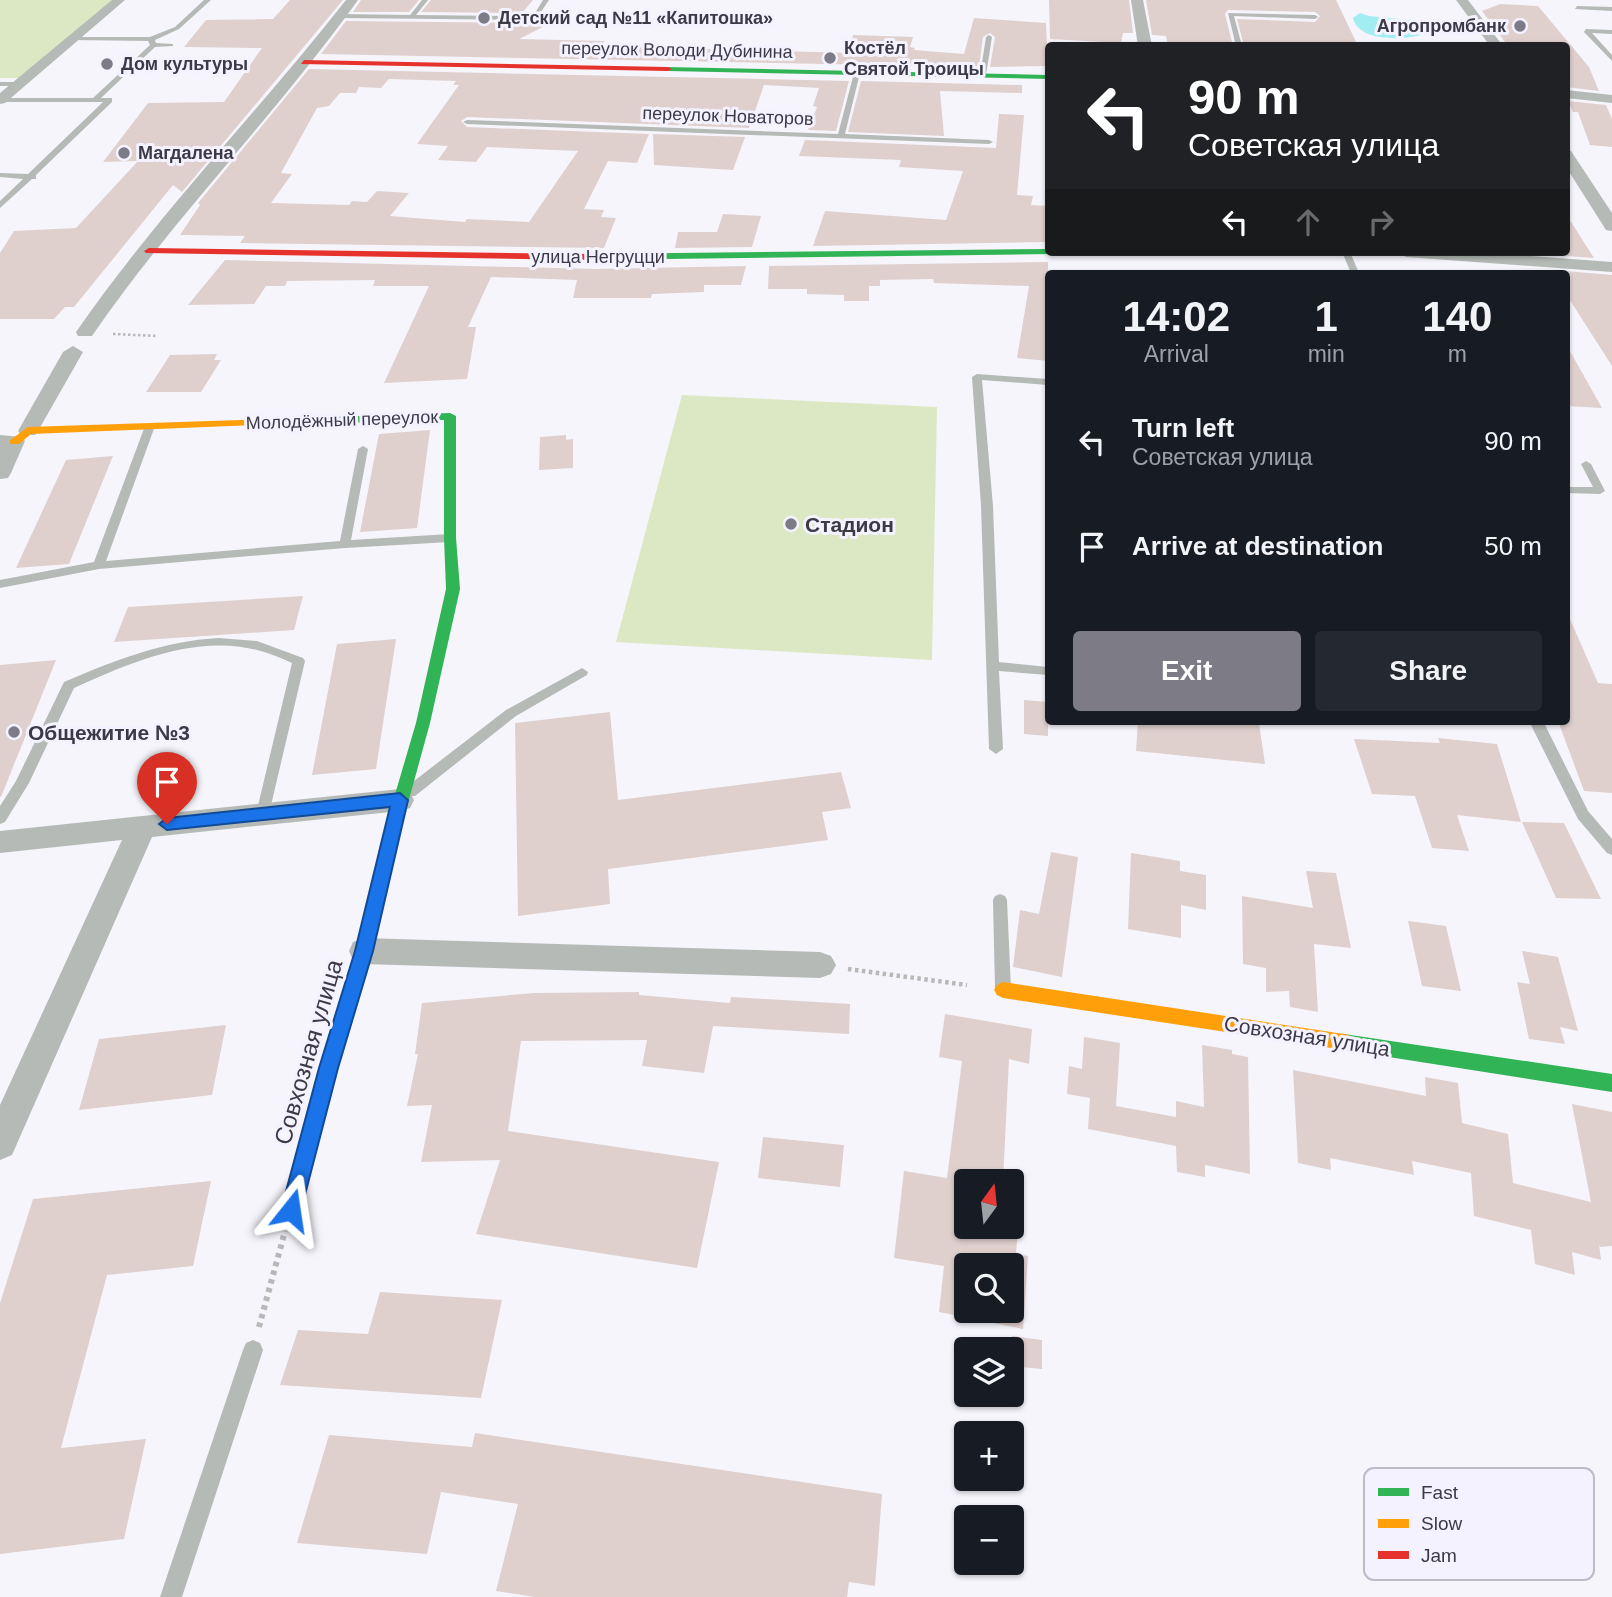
<!DOCTYPE html>
<meta charset="utf-8">
<style>
body{margin:0;font-family:Helvetica,sans-serif;background:#242831;color:#f1f3f6;height:100vh;display:flex;flex-direction:column;font-size:26px;white-space:nowrap}
*{box-sizing:border-box;margin:0}
p{font-size:23px;color:#9ea1a6}
.icon{flex:none;width:38px;height:38px;fill:none;stroke:currentColor;stroke-width:2;stroke-linecap:round;stroke-linejoin:round}
.map{position:relative;flex:1;overflow:hidden}
.drawer{position:absolute;left:1045px;top:270px;width:525px;height:455px;display:flex;flex-direction:column;background:#171b24;border-radius:7px;box-shadow:0 2px 5px #0004}
.drawer>*{flex:none}
.hud{position:absolute;left:1045px;top:42px;width:525px;height:214px;border-radius:7px;box-shadow:0 2px 5px #0004;background:#202124;color:#fff;overflow:hidden}
.needle{width:46px;rotate:15deg}
.buttons{position:absolute;left:954px;top:1169px;display:grid;gap:14px}
.buttons a{display:grid;place-items:center;width:70px;height:70px;border-radius:7px;background:#171b24;box-shadow:0 2px 5px #0004;font-size:35px}
.pin{position:absolute;display:grid;place-items:center;width:60px;height:60px;color:#fff;margin:-72px -30px;border-radius:50% 50% 50% 0;rotate:-45deg;box-shadow:0 0 7px #0007}
.pin .icon{rotate:45deg}
.me{position:absolute;width:77px;margin:-38px;rotate:15deg;stroke-linejoin:round;filter:drop-shadow(0 0 5px #0008)}
.turn{display:flex;align-items:center;gap:24px;height:147px;padding:0 28px;font-size:32px}
.turn .icon{width:91px;height:91px;stroke-width:2.5}
.turn b{display:block;font-size:49px;line-height:60px}
.lanes{display:flex;align-items:center;height:66px;padding:0 28px;background:#0003;justify-content:center;gap:35px;direction:ltr}
.lanes .off{opacity:.35}
.eta{display:flex;justify-content:space-evenly;align-items:center;height:119px;text-align:center}
.eta b{font-size:42px;font-weight:800;line-height:49px}
.button{display:flex;gap:14px;margin-top:auto;padding:14px 28px}
.button a{flex:1;height:80px;border-radius:7px;background:#7d7b86;color:#fff;font-size:28px;font-weight:800;line-height:80px;text-align:center}
.button a+a{background:#242831;color:#f1f3f6}
ul{padding:0;list-style:none}
li{display:flex;align-items:center;gap:21px;height:105px;padding:0 28px}
li div{flex:1}
li b{display:block;font-size:26px}
li em{font-style:normal}
.map>svg:first-child{display:block}
</style>
<div class="map">
<svg width="1612" height="1597" viewBox="0 0 1612 1597">
<rect width="100%" height="100%" fill="#f6f5fc"/>
<path fill="#dce8c3" d="M0,0H115L25,78H0Z
M682,395L937,407L932,660L616,642Z"/>
<path fill="#a2edf2" d="M1360,13L1369,16L1439,23L1440,29C1421,39 1360,47 1353,18Z"/>
<path fill="#dfd0ce" fill-rule="evenodd" d="M290,0H343L182,192L173,185L74,307H65L54,319H0V253L14,231L76,228L138,161L103,162L148,103L224,102L262,48L184,47L206,20L273,19Z
M361,0H419L409,12H353Z
M431,0H533L522,13L421,12Z
M1049,0H1129L1133,33H1123L1121,43L1050,39Z
M1146,0H1336L1358,46H1244L1237,19L1315,22L1320,16L1315,12L1228,10L1225,14L1233,46H1168L1166,36L1152,35Z
M1500,4L1538,6L1589,67L1599,91L1566,87V46H1508L1482,11Z
M536,18L553,22L519,39L605,41L602,46L849,53L853,35L913,37L910,47L915,48L914,50L964,54L974,18L1046,23L1048,66L990,67L995,37L990,33L983,37L979,67L321,54L346,21L522,23Z
M309,69L849,81L836,131L808,130L817,107L813,106L819,88L764,85L749,128L467,117L461,121L467,127L649,134L637,163L608,161L584,209L604,210L601,217L616,218L604,248L240,243L245,236L180,235L200,205L198,203ZM389,79L456,81L453,85H459L417,144L448,146L438,160L476,162L487,147L578,151L529,222L467,219L465,222L390,216L409,193L377,191L367,202L352,201L349,205L271,203L292,174L281,173L317,108L329,106L340,93H356L359,87L381,88Z
M861,81L1022,85V93L940,91L944,136L848,132Z
M1568,101L1606,105L1612,119V147L1590,145L1578,112H1573Z
M999,114L1024,115L1017,195L1033,196L1031,205L1048,206V242L813,246L825,211L946,220L963,171L899,167L901,160L799,156L805,140L996,148Z
M653,134L745,137L733,170L654,165Z
M723,214L761,216L752,247L675,248L678,232H717Z
M1566,214L1594,258L1566,256Z
M225,260L596,269L746,266L741,285H704V292L652,294L651,298H573L577,280L491,277L468,327H476L467,379L384,383L429,286H373L375,280L287,281L285,286H266L254,304L188,305Z
M1048,262V361L1017,358L1029,286L934,283L933,279L880,280V286H869V301H844V295L807,294V289H768L769,266Z
M1566,271L1612,275V366L1566,294Z
M1566,344L1602,408L1566,406Z
M217,354L214,360H221L201,392H146L170,355Z
M430,430L417,528L360,532L379,434Z
M566,435V440L573,439V468L539,470L540,437Z
M113,456L69,564L16,568L66,460Z
M303,596L294,630L114,642L128,607Z
M1566,610L1598,683L1612,684V793L1584,791L1558,721H1566Z
M396,639L376,769L312,775L337,644Z
M56,660L1,797H0V665Z
M1024,700L1048,702V736L1024,734Z
M610,712L618,800L841,772L851,808L822,812L828,840L608,869L610,904L518,916L515,723Z
M1138,721L1259,723L1265,764L1136,751Z
M1438,738L1497,744L1521,822L1457,815L1469,851L1432,848L1415,796L1372,794L1354,739L1440,743Z
M1522,822L1564,823L1601,899L1556,898Z
M1051,852L1078,857L1062,977L1013,967L1020,910L1039,914Z
M1131,853L1180,861V871L1206,875V910L1181,905V938L1128,929Z
M1306,871L1336,873L1351,948L1314,944L1318,1012L1290,1007L1289,991L1266,992V968L1243,964L1242,896L1313,908Z
M1408,921L1446,926L1461,991L1422,986Z
M1522,951L1558,957L1578,1031L1560,1027L1565,1044L1529,1039L1517,982L1530,984Z
M639,992V995L730,1003L731,997L850,1004L849,1034L713,1026L704,1073L642,1066L647,1040L521,1041L508,1131L719,1162L697,1268L476,1234L500,1160L421,1162L432,1105L407,1106L418,1054H415L422,1003L534,993Z
M945,1014L1032,1029L1029,1064L1009,1059L1003,1181H966V1227H1012V1185L1021,1187L1016,1254L1028,1256L1023,1329L939,1312L944,1266L894,1258L904,1171L947,1178L962,1061L939,1057ZM966,1265H1012V1311H966Z
M226,1025L212,1095L79,1110L99,1039Z
M1084,1037L1120,1043L1116,1106L1176,1117V1101L1204,1107L1202,1045L1232,1050V1054L1248,1057L1250,1174L1205,1165V1177L1177,1172L1176,1146L1088,1129L1090,1098L1067,1094L1069,1066L1082,1069Z
M1293,1070L1426,1096L1425,1077L1458,1083L1462,1123L1508,1134L1513,1183L1591,1202L1572,1104L1612,1112V1246L1599,1247V1244L1601,1260L1572,1252L1575,1275L1535,1264L1531,1230L1474,1216L1471,1173L1412,1161L1414,1175L1330,1158L1331,1170L1298,1163Z
M763,1137L844,1145L840,1187L758,1178Z
M211,1181L193,1266L107,1275L61,1448L146,1439L124,1539L0,1554V1303L33,1199Z
M380,1292L502,1300L481,1398L280,1385L298,1330L368,1334Z
M1012,1336L1042,1340V1369L1012,1366Z
M475,1433L882,1494L875,1586L849,1582L847,1597H535L496,1591L518,1504L441,1492L427,1554L297,1543L329,1435L472,1447Z"/>
<g fill="none" stroke-linecap="round" stroke-linejoin="round">
<path stroke="#b6b9b8" stroke-width="2.5" stroke-dasharray="2.5 2.5" stroke-linecap="butt" d="M113,334L158,336"/>
<path stroke="#b6b9b8" stroke-width="4.5" stroke-dasharray="3.5 3.5" stroke-linecap="butt" d="M848,969L967,985"/>
<path stroke="#b6b9b8" stroke-width="6" stroke-dasharray="4.5 4.5" stroke-linecap="butt" d="M259,1327L285,1231"/>
<path fill="#b5bab6" fill-rule="evenodd" d="M204,0H211L179,29L155,40L156,43L173,44V46L155,47L101,98H112V102L36,175V179H32L0,208V201L23,179L0,177V173L28,174L103,102H1L0,98H93L150,45L148,41L72,40L70,37H150L175,27Z
M422,0H428L416,15L522,16L535,13L543,0H549L539,15L522,20L338,18L335,16L338,14L410,15Z
M1577,6L1612,7V11L1575,9Z
M1228,13L1315,15L1318,17L1315,19L1234,16L1242,46H1236Z
M1586,29L1612,30V34L1592,33L1612,55V61L1584,32Z
M989,35L992,37L986,75L983,77L980,75L986,37Z
M857,71L860,73L845,134L989,140L993,142L989,144L467,124L463,122L467,120L838,134L854,73Z
M0,82H19L22,84L19,86H0Z
M1342,252H1350L1359,273H1351Z
M977,374L1048,379V385L982,380L993,506L999,662L1048,667V675L999,671L1003,749L996,754L989,749L981,506L972,377Z
M150,423L155,426L106,561L340,541L358,449L363,446L368,449L351,540L450,534L456,538L450,542L345,548L99,569L0,588V580L94,562L145,426Z
M1586,461L1591,464L1605,491L1600,494L1566,493V487H1593L1581,464Z
M219,638L257,641L303,658L305,661L268,818H258L256,814L292,663C281,658 269,653 257,650C195,634 129,663 74,688L29,783L5,822L0,824V806L16,781L64,682C115,660 164,641 219,638Z
M582,668L588,672L587,675L516,716L415,796H405L403,792L405,788L506,710Z
M1529,721H1543L1588,811L1612,839V855L1607,853L1578,819Z
M1000,894L1005,896L1007,900L1011,989L1009,994L1003,996L997,994L995,989L993,900L995,896Z
M328,1062L334,1065L336,1070L300,1210L297,1216L291,1219L285,1216L282,1210L320,1070L322,1065Z
M253,1340L260,1343L263,1350L182,1597H160L243,1350L246,1343Z"/>
<path fill="#b5bab6" fill-rule="evenodd" d="M112,0H125L5,103L0,104V93Z
M346,0H358C275,116 173,218 92,336H78L76,332C157,215 258,112 346,0Z
M1131,0H1143L1152,46H1138Z
M1456,0H1468L1503,46H1490Z
M1566,90L1612,95V103L1566,98Z
M1566,149L1571,151L1612,213V231L1606,230L1566,167Z
M1397,252H1478L1612,262V272L1406,257Z
M73,346L83,352L38,431L35,435H21L18,431L63,352Z
M0,435L22,437L25,441L11,473L8,478L0,479Z
M400,789L410,792L414,800L410,808L400,811L152,837L12,1155L0,1160V1105L122,840L0,853V831Z
M364,938L820,952L831,956L836,965L831,974L820,978L364,964L353,960L349,951L353,942Z"/>
<path fill="#30b455" fill-rule="evenodd" d="M665,67L1048,75V79L668,71Z
M1048,249V252H1053L1051,254L586,260L581,257L586,254Z
M450,413L456,416V538L460,589L430,723L402,825L400,829H388L386,825L416,723L446,589L444,538V420L302,424L296,421L302,418Z
M1344,1034L1612,1074V1092L1344,1050L1337,1048L1335,1042L1337,1036Z"/>
<path fill="#ff9f0a" fill-rule="evenodd" d="M302,418L308,421L306,423L31,434L19,444H11L9,441L28,427Z
M394,819L400,821L402,825L373,951L337,1068L335,1074L328,1077L321,1074L319,1068L355,951L386,825L388,821Z
M1003,982L1344,1034L1351,1036L1353,1042L1351,1048L1344,1050L1003,998L997,995L994,990L997,985Z"/>
<path fill="#e5322d" fill-rule="evenodd" d="M304,60L668,67L672,69L668,71L301,64Z
M149,248L586,254L591,257L586,260L146,253L144,251Z"/>
</g>
<path fill="#1a73e8" stroke="#114b97" stroke-width="2" d="M400,793L408,800L373,951L338,1068L301,1210L298,1217L291,1220L284,1217L281,1210L319,1068L355,951L390,807L167,830L159,824L167,818Z"/>
<g fill="#7d7b86" stroke="#f4f2ff" stroke-width="2.5">
<circle cx="484" cy="18" r="7"/>
<circle cx="1520" cy="26" r="7"/>
<circle cx="830" cy="58" r="7"/>
<circle cx="107" cy="64" r="7"/>
<circle cx="124" cy="153" r="7"/>
<circle cx="791" cy="524" r="7"/>
<circle cx="14" cy="732" r="7"/>
</g>
<g text-anchor="middle" dominant-baseline="central" stroke-width="6" stroke-linejoin="round" paint-order="stroke">
<g font-size="18" font-weight="bold" fill="#3c3a46" stroke="#f4f2ff" text-anchor="start">
<text x="498" y="18">Детский сад №11 «Капитошка»</text>
<text x="1506" y="26" text-anchor="end">Агропромбанк</text>
<text x="844" y="48">Костёл<tspan x="844" dy="21">Святой Троицы</tspan></text>
<text x="121" y="64">Дом культуры</text>
<text x="138" y="153">Магдалена</text>
</g>
<g font-size="18" fill="#3c3a46" stroke="#f4f2ff">
<text transform="translate(677 50) rotate(1)">переулок Володи Дубинина</text>
<text transform="translate(728 116) rotate(2)">переулок Новаторов</text>
<text x="598" y="257">улица Негруцци</text>
<text transform="translate(342 420) rotate(-2)">Молодёжный переулок</text>
</g>
<g font-size="21" font-weight="bold" fill="#3c3a46" stroke="#f4f2ff" text-anchor="start">
<text x="805" y="524">Стадион</text>
<text x="28" y="732">Общежитие №3</text>
</g>
<g font-size="21" fill="#3c3a46" stroke="#f4f2ff">
<text transform="translate(1307 1036) rotate(9)">Совхозная улица</text>
</g>
<g font-size="24" fill="#3c3a46" stroke="#f4f2ff">
<text transform="translate(308 1052) rotate(-74)">Совхозная улица</text>
</g>
</g>
<rect x="1364" y="1468" width="230" height="112" rx="10" fill="#f4f2ff" stroke="#bdbbc8" stroke-width="2"/>
<rect x="1378" y="1488" width="31" height="8" fill="#30b455"/>
<rect x="1378" y="1519" width="31" height="9" fill="#ff9f0a"/>
<rect x="1378" y="1551" width="31" height="8" fill="#e5322d"/>
<g font-size="19" fill="#3c3a46">
<text x="1421" y="1499">Fast</text>
<text x="1421" y="1530">Slow</text>
<text x="1421" y="1562">Jam</text>
</g>
</svg>
<div class="buttons">
<a><svg class="needle" viewBox="-14 -14 28 28"><path d="M0-13l5 13h-10z" fill="#e53935"/><path d="M0 13l5-13h-10z" fill="#9ea1a6"/></svg></a>
<a><svg class="icon" aria-label="search" viewBox="0 0 24 24"><circle cx="10" cy="10" r="6"/><path d="M15 15l6 6"/></svg></a>
<a><svg class="icon" aria-label="layers" viewBox="0 0 24 24"><path d="M12 4l9 5-9 5-9-5zM3 14l9 5 9-5"/></svg></a>
<a>+</a>
<a>−</a>
</div>
<div class="pin" style="left:167px;top:824px;background:#d93025"><svg class="icon" aria-label="arrive" viewBox="0 0 24 24"><path d="M6 21V4h12l-3 4 3 4H6"/></svg></div>
<svg class="me" style="left:291px;top:1210px" viewBox="-20 -20 40 40"><path d="M0-17L14 15 0 8-14 15z" fill="#1a73e8" stroke="#fff" stroke-width="4"/></svg>
<div class="hud">
<div class="turn"><svg class="icon" aria-label="left" viewBox="0 0 24 24"><path d="M17 20v-9H6M10 6l-5 5 5 5"/></svg><div><b>90 m</b>Советская улица</div></div>
<div class="lanes"><svg class="icon" aria-label="left" viewBox="0 0 24 24"><path d="M17 20v-9H6M10 6l-5 5 5 5"/></svg><svg class="icon off" aria-label="ahead" viewBox="0 0 24 24"><path d="M12 20V5M6 11l6-6 6 6"/></svg><svg class="icon off" aria-label="right" viewBox="0 0 24 24"><path d="M7 20v-9h11M14 6l5 5-5 5"/></svg></div>
</div>
<section class="drawer">
<div class="eta">
<div><b>14:02</b><p>Arrival</p></div>
<div><b>1</b><p>min</p></div>
<div><b>140</b><p>m</p></div>
</div>
<ul>
<li><svg class="icon" aria-label="left" viewBox="0 0 24 24"><path d="M17 20v-9H6M10 6l-5 5 5 5"/></svg><div><b>Turn left</b><p>Советская улица</p></div><em>90 m</em></li>
<li><svg class="icon" aria-label="arrive" viewBox="0 0 24 24"><path d="M6 21V4h12l-3 4 3 4H6"/></svg><div><b>Arrive at destination</b></div><em>50 m</em></li>
</ul>
<div class="button"><a>Exit</a><a>Share</a></div>
</section>
</div>
